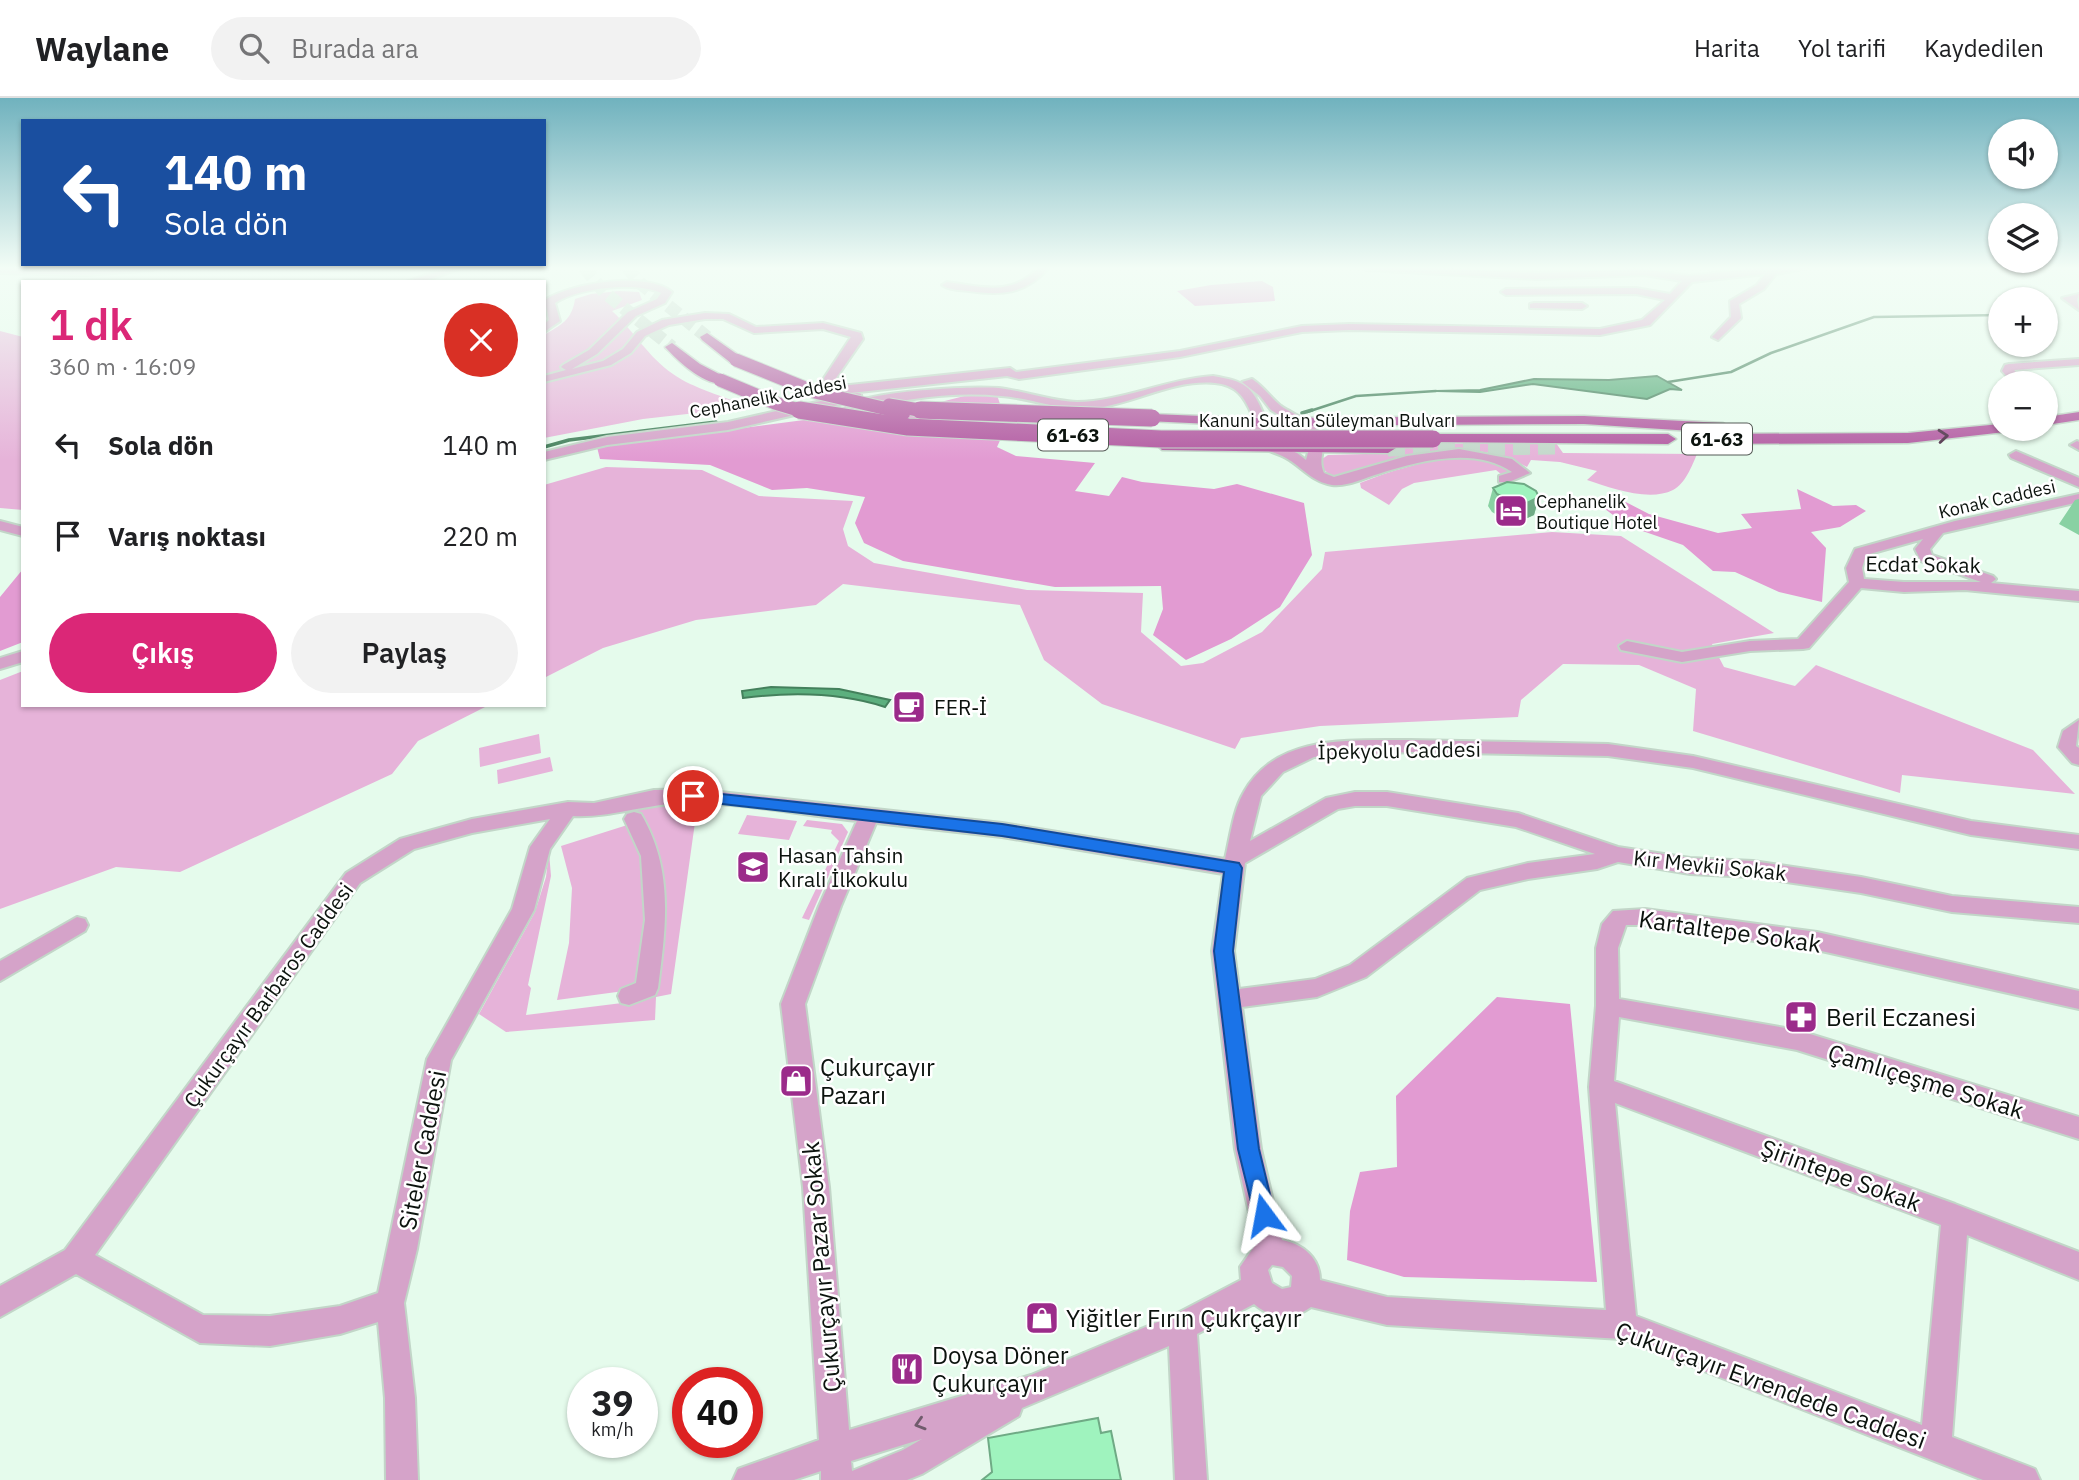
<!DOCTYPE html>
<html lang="tr">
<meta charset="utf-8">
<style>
body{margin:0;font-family:"IBM Plex Sans",sans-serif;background:#f2f2f2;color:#202124;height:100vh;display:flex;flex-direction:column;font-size:26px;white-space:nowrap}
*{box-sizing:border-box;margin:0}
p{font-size:23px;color:#757577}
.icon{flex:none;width:38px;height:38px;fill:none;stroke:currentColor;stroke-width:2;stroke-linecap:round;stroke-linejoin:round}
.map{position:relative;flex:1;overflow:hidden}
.details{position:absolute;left:21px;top:182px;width:525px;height:427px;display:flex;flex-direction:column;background:#fff;border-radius:0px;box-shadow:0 2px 5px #0004}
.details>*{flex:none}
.hud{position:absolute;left:21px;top:21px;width:525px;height:147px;border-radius:0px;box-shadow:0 2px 5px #0004;background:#1a4fa0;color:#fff;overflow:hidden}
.buttons{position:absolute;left:1988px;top:21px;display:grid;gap:14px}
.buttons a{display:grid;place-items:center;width:70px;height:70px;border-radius:50%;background:#fff;box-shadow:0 2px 5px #0004;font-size:35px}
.speed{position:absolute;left:567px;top:1269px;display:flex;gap:14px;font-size:35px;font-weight:700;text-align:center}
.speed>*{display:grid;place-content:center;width:91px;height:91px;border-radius:50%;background:#fff;box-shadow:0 2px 5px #0004;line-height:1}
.speed small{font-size:18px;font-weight:400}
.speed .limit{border:10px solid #d22;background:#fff;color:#111}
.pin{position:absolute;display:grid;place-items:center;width:60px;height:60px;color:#fff;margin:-30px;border:4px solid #fff;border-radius:50%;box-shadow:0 2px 7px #0007}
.me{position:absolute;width:77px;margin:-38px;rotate:347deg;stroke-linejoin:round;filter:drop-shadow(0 0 5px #0008)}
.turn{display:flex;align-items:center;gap:24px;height:147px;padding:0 28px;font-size:32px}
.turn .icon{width:91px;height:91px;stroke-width:2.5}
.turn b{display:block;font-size:49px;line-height:60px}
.round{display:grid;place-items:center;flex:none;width:74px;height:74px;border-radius:37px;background:#f2f2f2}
.summary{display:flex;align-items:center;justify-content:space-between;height:119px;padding:0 28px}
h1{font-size:42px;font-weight:600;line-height:52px;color:#db2777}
.cta{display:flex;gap:14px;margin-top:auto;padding:14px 28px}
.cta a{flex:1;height:80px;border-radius:42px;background:#db2777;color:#fff;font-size:28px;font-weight:600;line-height:80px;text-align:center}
.cta a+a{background:#f2f2f2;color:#202124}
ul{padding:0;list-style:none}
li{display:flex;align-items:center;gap:21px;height:91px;padding:0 28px}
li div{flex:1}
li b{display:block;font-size:26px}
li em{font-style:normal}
header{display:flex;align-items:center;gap:42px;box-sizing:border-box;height:98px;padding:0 35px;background:#fff;border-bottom:2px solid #e0e0e0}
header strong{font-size:33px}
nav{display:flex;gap:38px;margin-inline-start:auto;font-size:24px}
.search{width:490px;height:63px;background:#f2f2f2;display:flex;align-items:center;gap:18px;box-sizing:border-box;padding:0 24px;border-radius:38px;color:#757577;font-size:26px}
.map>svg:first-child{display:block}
</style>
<header>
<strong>Waylane</strong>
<div class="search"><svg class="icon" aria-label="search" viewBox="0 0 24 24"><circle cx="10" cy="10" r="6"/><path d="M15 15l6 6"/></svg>Burada ara</div>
<nav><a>Harita</a><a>Yol tarifi</a><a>Kaydedilen</a></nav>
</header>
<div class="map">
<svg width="2079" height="1382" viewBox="0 0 2079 1382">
<rect width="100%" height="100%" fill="#e5fbec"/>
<path fill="#e6b3d9" d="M619,193L639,194L642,202L612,213C634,233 648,259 673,276C692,290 726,299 749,309L643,321L544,340V237C561,227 572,222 575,201L591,196Z
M0,233L23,239V412L0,410Z
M1556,345L1563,355L1697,356C1692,368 1685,386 1673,392C1649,404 1611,390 1587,382L1597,373L1560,364L1531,362L1527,369C1467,336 1399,358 1339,379L1331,378L1321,369L1322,361L1328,357L1401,355L1398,346Z
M1453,359L1498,364L1512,372L1502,377L1496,372L1414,385L1402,391L1389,407L1361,390L1360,385C1390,373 1421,364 1453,359Z
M606,369L702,372L759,398L853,403L843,431L848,448L874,465L1027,492L1143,495L1141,534L1181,568L1203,565L1262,534L1322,471L1325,454L1552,434L1621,438L1774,535L1712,546L1724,569L1795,588L1816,567L2033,652L2075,696L1902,677L1900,695L1693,633L1696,591L1639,567L1563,566L1521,602L1518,619L1320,628L1241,640L1235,651L1102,606L1044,562L1020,507L843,486L816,507L696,522L603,550L544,580V387Z
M23,573V607H489L418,643L392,676L180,774L116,769L0,811V582Z
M539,636L541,655L480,669L479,650Z
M550,659L553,673L498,686L497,672Z
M661,708L697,710L671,896L656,899L655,922L506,934L479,916L535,814L546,779L549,754L551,778L528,887L531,890L526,917L638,903L639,891L557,902L569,845L572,790L561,748L640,723L636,711Z
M747,717L797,723L789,742L738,736Z
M807,722L842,726L848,734L809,822L802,820L839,743L831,735L832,732L803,728Z"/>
<path fill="#e29bd2" d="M1262,183L1273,189L1275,203L1195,208L1177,193L1211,187Z
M996,294L1007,327L997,349L1016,358L1095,365L1075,393L1109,398L1122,379L1142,384L1214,391L1237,386L1304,405L1312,457L1280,509L1231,541L1186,562L1153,537L1163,511L1161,488L1055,489L903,463L864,445L855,425L865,399L807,390L772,392L710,367L600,361L597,349L804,322L850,307L933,306L976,295Z
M1797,391L1833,408L1856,407L1866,413L1840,429L1811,434L1826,450L1822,504L1779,494L1735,474L1713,473L1683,447L1628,428L1605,411L1601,400H1618L1649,416L1718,435L1752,430L1741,416L1801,411Z
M23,471V544L0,553V499Z
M1497,899L1570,906L1597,1184L1404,1179L1347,1162L1350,1113L1360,1074L1397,1069L1396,998Z"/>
<path fill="#5caf7e" stroke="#44805c" stroke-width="2" d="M1657,278L1682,292L1670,291L1647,301L1533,286L1480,294L1436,293L1480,292L1534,281L1609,282Z
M771,589L839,591L890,602L885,609C839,594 790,594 743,600L742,593Z"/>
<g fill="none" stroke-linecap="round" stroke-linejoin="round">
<path stroke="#44805c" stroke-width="2.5" d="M2046,214L2054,213
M1668,284L1731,274L1771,255L1874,219L2000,217
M1307,314L1356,298L1436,293"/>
<path stroke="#44805c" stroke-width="3.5" d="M1302,315L1312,312
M544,349L569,342L716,324"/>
<path stroke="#c4d8cb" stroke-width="13" stroke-dasharray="13 6" stroke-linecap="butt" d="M584,169L604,194L672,249
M627,169L640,185L707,239"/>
<path stroke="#c4d8cb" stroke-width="17" stroke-dasharray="17 8" stroke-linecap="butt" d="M1388,350L1562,348"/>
<defs>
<path id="minor" d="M0,169H158L153,172L86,177L0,175Z
M450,169H464L422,184H406Z
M1039,169H1049C1027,196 1001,198 969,193C960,192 949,192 942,187L947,184C984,189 1011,199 1039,169Z
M1361,169H1415L1537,175L1644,171L1689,178L1764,169H1814L1776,176L1764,191L1739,206L1741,220L1718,242L1712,239L1731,219L1730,203L1757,187L1765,176L1692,184L1650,227L1600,237L1349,232L1302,234L1180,259L1019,281L1007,278L850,295L827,293L824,280L851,239L823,231L754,235L723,221H705L669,227L645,238L631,255L611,267L544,284V278L566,272L561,269L563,267L589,252L628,214L657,201L661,195C636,183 577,190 555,205L560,223L544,234V226L549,222L545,202C571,185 647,173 672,194L665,205L636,218L597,256L572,271L603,263L623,251L637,234L662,222L705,215L729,216L756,229L823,225L861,235L863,241L836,280L837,287H850L1010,270L1016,274L1180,253L1302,228L1349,226L1600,231L1642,222L1665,202L1636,196L1506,197L1501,194L1506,191L1636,190L1670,196L1682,183L1644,177L1537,181L1366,172Z
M2079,196L2077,202L2079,212L2062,200Z
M1534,205H1582L1587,208L1582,211L1530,210V206Z
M2079,261V267L2014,272L2025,285H2013L2002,273L2005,267L2009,266Z
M1213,278C1244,283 1252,287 1264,317L1259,324L1265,342L1297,355L1306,362L1310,347L1308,338L1302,331L1271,312L1260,298L1242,284L1252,281C1264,289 1271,300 1281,308C1294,317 1313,322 1321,338C1327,351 1317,360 1324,375L1334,379L1407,358L1459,351L1512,361L1530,375L1509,384H1499V378L1512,374C1475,348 1418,363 1378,376C1364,380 1347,389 1332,387C1312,384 1302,369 1286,360C1265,349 1249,353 1247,324L1252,317C1244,298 1236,287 1215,285C1172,281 1132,307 1090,311C1059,313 1031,300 1001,298C951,293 902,302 853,312L847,308C865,293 972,288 999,290C1025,293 1050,303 1077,304C1120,304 1167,281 1213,278Z
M857,295L861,296V302L728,332L607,347L544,362V354L607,339L728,324Z
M2077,343L2079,344V352L2070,347Z
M2016,353L2079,380V389L2011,360L2009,357Z
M2079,396V404L1943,435L1930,451L1932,457L1993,478L1996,481L1991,485L2079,493V503L1965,492L1904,494L1861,490L1809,550L1803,551L1750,553L1682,564L1621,552L1619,548L1627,543L1682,554L1750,543L1798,541L1849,484L1846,470L1855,451L1955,423ZM1923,441L1915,451L1921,463L1981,484H1904L1864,481L1862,470L1866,457Z
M0,423L23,429V438L0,432Z
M23,553V564L0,571V560Z
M2079,622L2076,648L2079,650V667L2072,665L2058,649L2063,633Z
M1410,642L1608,646L1693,658L1971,723L2079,737V751L1971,737L1693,670L1608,658L1410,654L1314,659L1283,674L1261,698L1250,743L1326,700L1355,694H1387L1518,715L1618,749L1690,760L1753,763L1861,779L1952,798L2079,809V825L1952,814L1861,795L1753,779L1690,776L1618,764L1597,771L1528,781L1480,792L1366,879L1317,899L1242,909L1261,1051L1282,1142C1303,1146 1320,1160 1320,1182L1387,1199L1606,1212L1589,989L1596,908V850L1602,826L1613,813L1645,811L1817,834L2079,893V911L1817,852L1645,827H1626L1618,850L1619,901L1797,932L2079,1019V1041L1797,952L1619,919L1614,983L1955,1106L2079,1154V1182L1967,1137L1952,1339L2035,1371L2040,1382H1983L1622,1241L1387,1227L1311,1209C1291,1223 1272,1221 1254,1206L1197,1236L1207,1382H1175L1169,1248L1022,1310L1019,1318L922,1376L907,1382H821V1373L794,1382H733L738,1371L819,1342L803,1089L781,906L819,808L857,723C804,717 744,705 691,705C651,704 613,720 573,718L550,751L534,812L451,962L417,1151L404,1205L415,1300L418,1382H386L385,1300L378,1224L340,1236L270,1248L200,1245L76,1176L0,1219V1188L65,1152L346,775L400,741L472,721L568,704L594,705L654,692L693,691L1002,725L1225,761C1230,740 1233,712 1244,694C1277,635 1353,643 1410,642ZM1355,708H1387L1516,729L1595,756L1528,765L1467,780L1350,867L1315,881L1239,891L1234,853L1245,765L1338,711ZM550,721L530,749L512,811L427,961L378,1195L340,1208L270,1218L203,1217L95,1157L360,785L414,751L472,735ZM876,725L1002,739L1223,776L1212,853L1235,1051L1256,1146L1240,1169L1241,1182L1172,1218L1031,1277L849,1332L829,1089L805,906L841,808ZM1615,1005L1941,1127L1922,1327L1636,1218ZM1272,1167L1283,1169L1292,1178L1291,1189L1282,1191L1272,1185L1268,1172ZM922,1341L903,1352L852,1373L851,1363Z
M634,714L641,716C674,772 666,828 658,890L655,897L629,907L621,905L618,898L621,891L636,885L645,822L641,758L624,721L627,716Z
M77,819L85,821L88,827L85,833L0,883V863Z"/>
<path id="major" d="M707,235L741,259V265H731L702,242L700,239Z
M672,245L700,266L725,279V285C705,289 678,263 665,249Z
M2079,314V322L2046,327V319Z
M1152,316L1253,320L1584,318L1723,325L1731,330L1723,335L1584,326L1253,328L1147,323L1145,320Z
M2000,326V331H2008L2005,334L1908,345L1703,346L1695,341L1703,336L1908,335Z
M1433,336H1668L1676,341L1668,346L1428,344L1425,341Z
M1167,344L1388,345L1396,350L1388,355L1162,352L1159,349L1162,346Z"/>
</defs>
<use href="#minor" stroke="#c2d6c8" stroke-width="4"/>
<use href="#major" stroke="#c2d6c8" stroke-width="3"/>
<use href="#minor" fill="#d5a3c9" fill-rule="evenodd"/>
<use href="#major" fill="#b35ba2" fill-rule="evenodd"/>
<defs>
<path id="major-bridge-far1" d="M736,262L815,294L900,314
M720,282L775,305L805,314
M889,307L931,314"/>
<path id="major-bridge" d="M799,312L908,329L1161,341H1433
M892,312L902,314
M920,312L1152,320"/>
</defs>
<use href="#major-bridge-far1" stroke="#c2d6c8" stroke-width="15" stroke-linecap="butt"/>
<use href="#major-bridge" stroke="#c2d6c8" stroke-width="19" stroke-linecap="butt"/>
<use href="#major-bridge-far1" stroke="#b35ba2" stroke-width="13"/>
<use href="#major-bridge" stroke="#b35ba2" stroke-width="17"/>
</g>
<path fill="#89d1a3" d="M1493,390L1539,399L1534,417L1521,423L1504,421L1492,414L1488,408Z
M2079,401V437L2059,426L2075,402Z"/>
<path fill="#6faa85" d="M1539,399L1534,417L1521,423L1527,405Z"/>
<path fill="#9ff3be" stroke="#6faa85" stroke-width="2" d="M1507,384L1524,386L1536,393L1539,399L1527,405L1510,403L1497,396L1493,390Z
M1098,1320L1101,1335L1111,1333L1121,1382H982L992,1374L988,1340Z"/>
<defs><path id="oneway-chevron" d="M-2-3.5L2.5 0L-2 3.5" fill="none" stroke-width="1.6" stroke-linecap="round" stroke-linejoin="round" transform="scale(1.75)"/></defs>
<use stroke="#4f3049" href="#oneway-chevron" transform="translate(1943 338) rotate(-5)"/>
<use stroke="#705b6c" href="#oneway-chevron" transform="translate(920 1326) rotate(163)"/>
<linearGradient id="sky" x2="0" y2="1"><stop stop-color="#70b2be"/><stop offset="0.47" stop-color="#f3fdf6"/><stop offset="1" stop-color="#f3fdf6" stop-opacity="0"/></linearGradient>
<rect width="2079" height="362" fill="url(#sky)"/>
<path fill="#1a73e8" stroke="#114b97" stroke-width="2" d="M693,693L1002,726L1239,765L1242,770L1233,853L1259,1051L1275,1117L1272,1124L1264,1127L1256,1124L1238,1051L1214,853L1224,774L1002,738L687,702L685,698L687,694Z"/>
<defs>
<symbol id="hotel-square" viewBox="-11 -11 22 22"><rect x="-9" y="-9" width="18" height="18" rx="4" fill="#9b2b8a" stroke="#fff"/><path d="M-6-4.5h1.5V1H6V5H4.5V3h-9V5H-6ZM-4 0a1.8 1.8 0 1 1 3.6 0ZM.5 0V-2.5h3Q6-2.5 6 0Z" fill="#fff"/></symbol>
<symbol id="cafe-square" viewBox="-11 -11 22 22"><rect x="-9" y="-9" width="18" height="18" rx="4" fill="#9b2b8a" stroke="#fff"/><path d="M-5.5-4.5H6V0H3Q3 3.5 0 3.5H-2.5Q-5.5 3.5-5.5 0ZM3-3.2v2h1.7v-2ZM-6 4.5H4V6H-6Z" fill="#fff"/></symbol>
<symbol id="school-square" viewBox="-11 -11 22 22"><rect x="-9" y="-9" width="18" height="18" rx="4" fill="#9b2b8a" stroke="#fff"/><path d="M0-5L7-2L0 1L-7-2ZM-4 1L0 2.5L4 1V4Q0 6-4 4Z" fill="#fff"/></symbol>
<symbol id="pharmacy-square" viewBox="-11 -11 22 22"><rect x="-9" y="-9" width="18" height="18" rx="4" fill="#9b2b8a" stroke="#fff"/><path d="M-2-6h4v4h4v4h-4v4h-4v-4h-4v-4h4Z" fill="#fff"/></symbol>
<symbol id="shop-square" viewBox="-11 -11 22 22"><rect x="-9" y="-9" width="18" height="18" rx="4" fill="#9b2b8a" stroke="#fff"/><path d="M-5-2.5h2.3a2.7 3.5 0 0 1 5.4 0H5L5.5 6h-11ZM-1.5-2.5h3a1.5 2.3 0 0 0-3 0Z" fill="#fff"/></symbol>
<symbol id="restaurant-square" viewBox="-11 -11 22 22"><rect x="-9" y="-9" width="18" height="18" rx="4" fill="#9b2b8a" stroke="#fff"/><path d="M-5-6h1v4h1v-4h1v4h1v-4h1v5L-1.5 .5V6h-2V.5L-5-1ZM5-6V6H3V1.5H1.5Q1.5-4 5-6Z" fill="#fff"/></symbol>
</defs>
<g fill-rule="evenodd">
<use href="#hotel-square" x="1492" y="394" width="38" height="38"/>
<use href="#cafe-square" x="890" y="590" width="38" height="38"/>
<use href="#school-square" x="734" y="750" width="38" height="38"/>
<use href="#pharmacy-square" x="1782" y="900" width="38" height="38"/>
<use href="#shop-square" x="777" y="964" width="38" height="38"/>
<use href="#shop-square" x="1023" y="1201" width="38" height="38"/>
<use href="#restaurant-square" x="888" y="1252" width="38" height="38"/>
</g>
<g text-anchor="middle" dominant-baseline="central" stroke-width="5" stroke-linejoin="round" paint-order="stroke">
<g font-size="18" fill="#0c130e" stroke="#fff">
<text transform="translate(768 299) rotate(-11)">Cephanelik Caddesi</text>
<text x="1327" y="322">Kanuni Sultan Süleyman Bulvarı</text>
<text transform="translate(1997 401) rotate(-13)">Konak Caddesi</text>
</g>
<g font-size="18" fill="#0c130e" stroke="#fff" text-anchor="start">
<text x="1536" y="403">Cephanelik<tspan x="1536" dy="21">Boutique Hotel</tspan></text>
</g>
<g fill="#fff" stroke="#555a56" stroke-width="2">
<rect x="1038" y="321.5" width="70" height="31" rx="5"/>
<rect x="1682" y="325.5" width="70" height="31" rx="5"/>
</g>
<g font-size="19" font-weight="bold" fill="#0c130e">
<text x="1073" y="337">61-63</text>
<text x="1717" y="341">61-63</text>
</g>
<g font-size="21" fill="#0c130e" stroke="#fff">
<text transform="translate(1923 466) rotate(1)">Ecdat Sokak</text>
<text transform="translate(1399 652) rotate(-1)">İpekyolu Caddesi</text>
<text transform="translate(1710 767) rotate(6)">Kır Mevkii Sokak</text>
<text transform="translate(268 897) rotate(-54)">Çukurçayır Barbaros Caddesi</text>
</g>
<g font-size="21" fill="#0c130e" stroke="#fff" text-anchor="start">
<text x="934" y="609">FER-İ</text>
<text x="778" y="757">Hasan Tahsin<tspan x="778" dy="24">Kırali İlkokulu</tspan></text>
</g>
<g font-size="24" fill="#0c130e" stroke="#fff">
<text transform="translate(1730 833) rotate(8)">Kartaltepe Sokak</text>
<text transform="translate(1926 983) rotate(17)">Çamlıçeşme Sokak</text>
<text transform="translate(422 1052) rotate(-79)">Siteler Caddesi</text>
<text transform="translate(1841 1077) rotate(20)">Şirintepe Sokak</text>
<text transform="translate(821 1169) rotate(-95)">Çukurçayır Pazar Sokak</text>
<text transform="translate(1771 1287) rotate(20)">Çukurçayır Evrendede Caddesi</text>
</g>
<g font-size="24" fill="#0c130e" stroke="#fff" text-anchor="start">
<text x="1826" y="919">Beril Eczanesi</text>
<text x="820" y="969">Çukurçayır<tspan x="820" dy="28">Pazarı</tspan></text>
<text x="1066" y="1220">Yiğitler Fırın Çukrçayır</text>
<text x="932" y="1257">Doysa Döner<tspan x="932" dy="28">Çukurçayır</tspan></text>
</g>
</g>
</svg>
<div class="buttons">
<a><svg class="icon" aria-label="sound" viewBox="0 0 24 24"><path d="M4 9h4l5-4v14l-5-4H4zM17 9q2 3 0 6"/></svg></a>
<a><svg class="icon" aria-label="layers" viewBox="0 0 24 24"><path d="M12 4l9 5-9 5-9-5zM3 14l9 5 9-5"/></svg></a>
<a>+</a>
<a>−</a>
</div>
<div class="speed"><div>39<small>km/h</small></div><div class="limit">40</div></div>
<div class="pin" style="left:693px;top:698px;background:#d93025"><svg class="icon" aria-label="arrive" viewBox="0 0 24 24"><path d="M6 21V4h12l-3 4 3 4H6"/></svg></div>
<svg class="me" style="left:1264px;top:1117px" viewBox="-20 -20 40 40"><path d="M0-17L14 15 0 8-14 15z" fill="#1a73e8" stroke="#fff" stroke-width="4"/></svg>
<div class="hud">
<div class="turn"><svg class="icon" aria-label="left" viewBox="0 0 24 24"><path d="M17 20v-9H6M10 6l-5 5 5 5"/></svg><div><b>140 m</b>Sola dön</div></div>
</div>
<section class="details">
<div class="summary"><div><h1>1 dk</h1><p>360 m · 16:09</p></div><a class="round" style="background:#d93025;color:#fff"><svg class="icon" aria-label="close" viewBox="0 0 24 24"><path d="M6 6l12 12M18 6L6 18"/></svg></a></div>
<ul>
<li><svg class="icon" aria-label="left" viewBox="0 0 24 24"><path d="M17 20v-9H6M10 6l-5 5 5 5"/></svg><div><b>Sola dön</b></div><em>140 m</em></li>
<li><svg class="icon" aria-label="arrive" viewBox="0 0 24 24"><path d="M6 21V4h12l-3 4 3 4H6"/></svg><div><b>Varış noktası</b></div><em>220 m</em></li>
</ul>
<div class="cta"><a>Çıkış</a><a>Paylaş</a></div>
</section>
</div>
